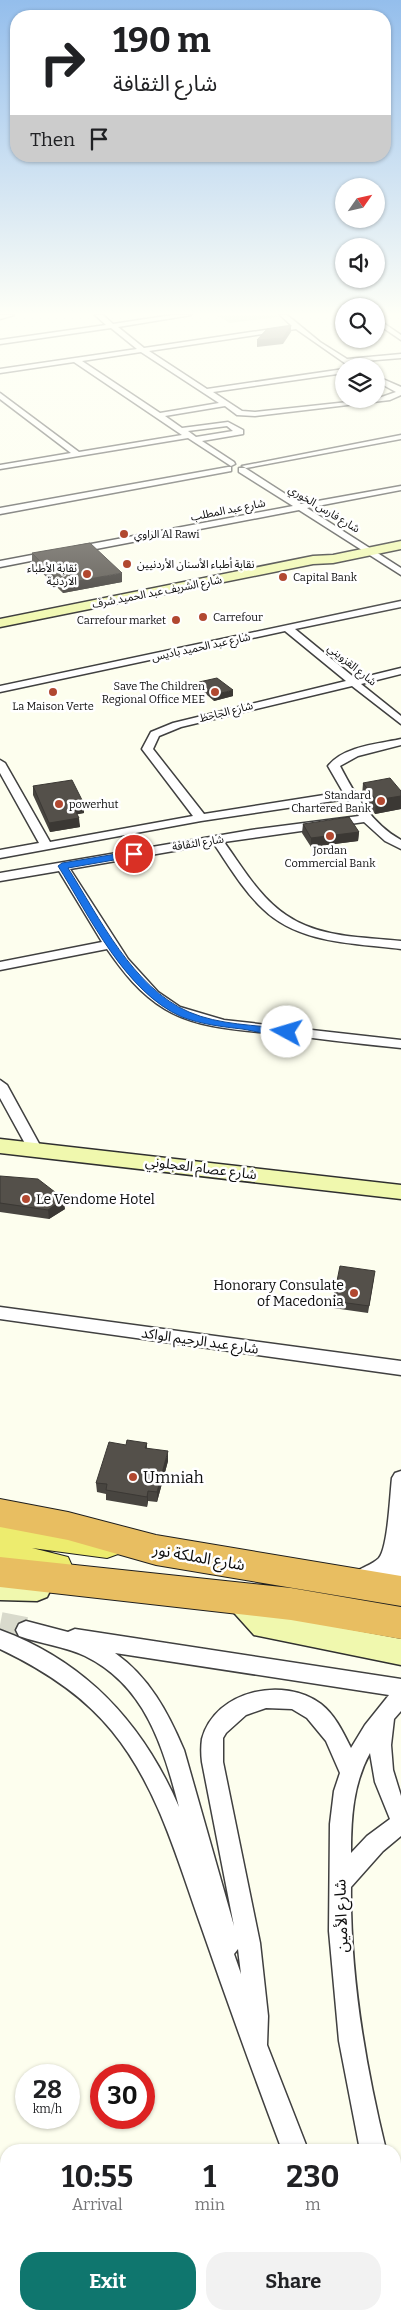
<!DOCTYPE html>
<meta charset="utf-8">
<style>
body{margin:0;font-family:Bitter,"Noto Sans Arabic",serif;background:#f2f2f2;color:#202124;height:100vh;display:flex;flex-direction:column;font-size:19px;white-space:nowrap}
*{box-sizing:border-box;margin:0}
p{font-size:16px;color:#757577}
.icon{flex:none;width:28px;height:28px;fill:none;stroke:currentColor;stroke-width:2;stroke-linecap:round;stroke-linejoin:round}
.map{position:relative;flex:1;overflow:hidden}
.panel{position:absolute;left:0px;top:2144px;width:401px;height:176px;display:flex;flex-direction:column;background:#fff;border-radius:20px 20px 0 0;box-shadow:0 1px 4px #0004}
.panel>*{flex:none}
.banner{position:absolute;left:10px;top:10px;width:381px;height:152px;border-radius:20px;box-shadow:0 1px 4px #0004;background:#fff;color:#202124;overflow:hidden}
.needle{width:32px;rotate:56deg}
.buttons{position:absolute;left:335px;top:178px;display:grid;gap:10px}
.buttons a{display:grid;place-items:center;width:50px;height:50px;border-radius:50%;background:#fff;box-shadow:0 1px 4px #0004;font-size:25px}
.speed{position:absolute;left:15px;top:2064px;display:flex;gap:10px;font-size:25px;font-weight:700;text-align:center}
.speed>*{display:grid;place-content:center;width:65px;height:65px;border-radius:50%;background:#fff;box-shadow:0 1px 4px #0004;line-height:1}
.speed small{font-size:12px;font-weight:400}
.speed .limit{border:8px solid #d22;background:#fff;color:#111}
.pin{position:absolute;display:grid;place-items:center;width:42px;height:42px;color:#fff;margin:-21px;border:2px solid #fff;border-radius:50%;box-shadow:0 1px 5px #0007}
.me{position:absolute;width:55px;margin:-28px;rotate:276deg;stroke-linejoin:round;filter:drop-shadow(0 0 4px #0008)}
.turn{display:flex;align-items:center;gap:18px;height:105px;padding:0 20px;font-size:22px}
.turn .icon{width:65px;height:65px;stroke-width:2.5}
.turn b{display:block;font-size:35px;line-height:42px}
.then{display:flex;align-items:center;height:48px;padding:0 20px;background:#0003;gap:10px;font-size:19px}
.eta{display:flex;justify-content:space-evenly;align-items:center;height:85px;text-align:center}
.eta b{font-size:30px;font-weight:700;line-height:35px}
.primary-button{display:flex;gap:10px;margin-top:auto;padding:10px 20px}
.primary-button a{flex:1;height:58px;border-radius:20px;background:#0f766e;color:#fff;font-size:20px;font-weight:700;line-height:58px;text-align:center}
.primary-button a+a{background:#f2f2f2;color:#202124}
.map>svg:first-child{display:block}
</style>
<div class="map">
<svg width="401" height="2319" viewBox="0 0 401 2319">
<rect width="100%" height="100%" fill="#fdfeee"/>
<path fill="#c7e5ba" d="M216,315H277L279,317L230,323Z"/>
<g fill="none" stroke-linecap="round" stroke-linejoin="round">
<path stroke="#d9dacc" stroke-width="26" stroke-dasharray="26 13" stroke-linecap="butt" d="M0,1625L26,1630"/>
<defs>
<path id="street" d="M0,315H14L0,319Z
M95,315H103L113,324L172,315H191L118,327L144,348L292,326L280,315H287L320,342L347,359L401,354V358L352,362L356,366H349L296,329L149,351L207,389L344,369V373L213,392L242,411L255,412L376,399L396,392L376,381V376L401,387V395L390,400L255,416L237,415L225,406L165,416L182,428L228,422L243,430V434L202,441L234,462L235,464L231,466L188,438L0,469V465L71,453L0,399V393L79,452L182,435L74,362L0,373V369L137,349L111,328L0,344V340L106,325ZM141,352L219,403L160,413L82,361ZM227,426L233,431L196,437L188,431Z
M376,318L401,335V340L376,323Z
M401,435V439L246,468L242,466Z
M228,467H231V471L0,514V508Z
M239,468H245L301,504L401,486V490L307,508L401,568V575L299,510L75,553L71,550L75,547L293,506L239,472Z
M53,551L56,552V556L0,567V561Z
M401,601V607L295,629L356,679L401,668V674L361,684L401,716V724L352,686L181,727L159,736L153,749L204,814L343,792L328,766C344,746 378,744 401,739V745L358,756L340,766C355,795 372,824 401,840V849L385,841L364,822L224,842C243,868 259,897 286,915C319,938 363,937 401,941V949C354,943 299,944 263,909C243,890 229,866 214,844L70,869L128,959L158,992L180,1007L224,1020L401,1040V1048C361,1044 320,1039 280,1034C242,1030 198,1029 165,1009C140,994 123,972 107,949L0,970V962L102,942L59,871L0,881V873L251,830L359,816L347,799L201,821L0,858V850L39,843L0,773V760L5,763L50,842L193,816L142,749L151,732L173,723L346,681L285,631L0,692V686Z
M0,1080L7,1085L42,1149L40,1152H30L28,1149L0,1098Z
M0,1307L401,1361V1375L0,1319Z
M401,1471V1592L394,1590L387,1574L358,1588L351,1586L348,1580C353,1569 370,1567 379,1558C388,1547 390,1495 392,1478L395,1473Z
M26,1621L68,1632L75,1629L401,1679V1711L394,1719L391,1745L393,1770L401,1796V1836L383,1851L351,1887C350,1976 365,2064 386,2150H360L339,2041L329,1931L330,1824L334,1791L340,1773L326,1741L307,1718L292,1709L266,1708L246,1715L226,1733L223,1738V1762L260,1943L268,2016L267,2045L308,2150H282C254,2076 227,2001 201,1926C177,1859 158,1787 112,1731C82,1694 42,1669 0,1649V1630C87,1662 143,1724 179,1807C163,1747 146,1686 85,1656C64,1646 41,1644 19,1636L16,1630L19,1624ZM115,1653L389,1695L365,1725L351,1748C343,1732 335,1715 321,1704C284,1676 215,1690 202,1739C201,1746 201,1754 202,1762L234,1926L184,1750C168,1712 149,1677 115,1653ZM370,1753L375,1782L390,1819L367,1836L351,1853C351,1818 353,1784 370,1753ZM238,1949L241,1974L234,1954Z
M395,2212L401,2215V2254L395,2251Z
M352,2314H378L380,2319H354Z"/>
<path id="secondary" d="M401,541V549L333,563L313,564L0,627V619L313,556L333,555Z
M0,1139L401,1185V1199L0,1153Z
M0,1576L37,1577L47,1581L51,1589L47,1597L37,1601L0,1600Z
M237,1585L247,1589L272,1615L401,1639V1665L254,1635L227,1605L223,1597L227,1589Z"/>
<path id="primary" d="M0,1520L107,1532L118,1536L122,1545L118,1554L107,1558L32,1548L68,1557L72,1566L68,1575L57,1579L0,1568Z"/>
<path id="highway" d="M0,1499L68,1512L156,1535L401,1576V1606L156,1565L68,1540L0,1527Z
M0,1557L291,1588L401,1607V1639L291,1620L0,1587Z"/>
</defs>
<use href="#street" stroke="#404040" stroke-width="3"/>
<use href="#secondary" stroke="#2f2f2f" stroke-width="3"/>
<use href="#primary" stroke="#1e1e1e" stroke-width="2"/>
<use href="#highway" stroke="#1e1e1e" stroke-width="2"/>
<use href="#street" fill="#fff" fill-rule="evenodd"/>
<use href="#secondary" fill="#f0f8ae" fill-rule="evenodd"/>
<use href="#primary" fill="#edec6e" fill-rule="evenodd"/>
<use href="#highway" fill="#e8be61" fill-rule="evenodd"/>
</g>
<path fill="#484540" d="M32,553L122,582L63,593L32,563Z
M199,682L233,696L214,701L199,688Z
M363,783L401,791V809L375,814L362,796Z
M33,786L84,804V813L77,814L80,827L50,832L33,795Z
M303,824L359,832L358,841L311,847L302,833Z
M0,1176L65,1209L49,1219L0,1212Z
M374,1278L368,1313L333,1308V1301Z
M147,1443V1448L168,1461L157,1502L148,1501L147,1507L106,1500V1494L97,1492L96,1483L126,1445Z"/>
<path fill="#3b3834" d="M291,326V332L283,344L257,347V340Z
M122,573V582L63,593L62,584Z
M233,690V696L214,701V695Z
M401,796V809L375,814L376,800Z
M84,804V813L74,815L73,806Z
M79,818L80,827L50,832L49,823Z
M359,832L358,841L311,847V838Z
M64,1199L65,1209L49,1219L48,1210Z
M168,1451V1461L157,1502V1492Z
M148,1491V1501L147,1507V1497Z"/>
<path fill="#54504a" stroke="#3b3834" d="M291,326L283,338L257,340L267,329Z
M90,543L122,573L62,584L32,553Z
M217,678L233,690L214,695L199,682Z
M390,778L401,791V796L376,800L363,783Z
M72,780L84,804L73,806L79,818L49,823L33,786Z
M349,817L359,832L311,838L303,824Z
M0,1176L38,1179L64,1199L48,1210L0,1203Z
M340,1266L375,1271L369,1306L333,1301Z
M127,1440L147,1443L145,1448L168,1451L157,1492L148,1491L147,1497L106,1490L107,1484L96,1483L109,1442L126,1445Z"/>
<linearGradient id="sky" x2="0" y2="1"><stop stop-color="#94beec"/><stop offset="0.49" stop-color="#fefff7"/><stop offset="1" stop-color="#fefff7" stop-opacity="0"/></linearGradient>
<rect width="401" height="640" fill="url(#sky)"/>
<path fill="#1a73e8" stroke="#114b97" d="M134,851L137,852V856L68,868C99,917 133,988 189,1012C219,1025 256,1025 287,1029L292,1032L291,1034C277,1038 256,1031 242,1029C223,1027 200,1024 182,1017C125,992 90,917 58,866L62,863Z"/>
<g fill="#b14830" stroke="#fff" stroke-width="2">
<circle cx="124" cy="534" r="5"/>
<circle cx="127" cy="564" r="5"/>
<circle cx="87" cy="574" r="5"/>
<circle cx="283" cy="577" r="5"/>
<circle cx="203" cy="617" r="5"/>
<circle cx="176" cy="620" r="5"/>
<circle cx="53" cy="692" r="5"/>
<circle cx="215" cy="692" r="5"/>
<circle cx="381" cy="801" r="5"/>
<circle cx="59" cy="804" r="5"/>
<circle cx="330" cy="836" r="5"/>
<circle cx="26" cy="1199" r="5"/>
<circle cx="354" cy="1293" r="5"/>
<circle cx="133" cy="1477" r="5"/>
</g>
<g text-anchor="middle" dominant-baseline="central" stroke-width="5" stroke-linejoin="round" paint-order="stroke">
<g font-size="11" fill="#0d0d0d" stroke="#fff">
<text transform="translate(324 509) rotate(31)">شارع فارس الخوري</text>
<text transform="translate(228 510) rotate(-11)">شارع عبد المطلب</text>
<text transform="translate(157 592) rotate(-11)">شارع الشريف عبد الحميد شرف</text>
<text transform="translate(201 647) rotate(-12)">شارع عبد الحميد باديس</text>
<text transform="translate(352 665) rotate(39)">شارع القزويني</text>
<text transform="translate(226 712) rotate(-14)">شارع الجاحظ</text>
<text transform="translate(198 843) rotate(-9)">شارع الثقافة</text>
</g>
<g font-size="11" fill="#0d0d0d" stroke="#fff" text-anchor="start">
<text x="134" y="534">الراوي Al Rawi</text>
<text x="137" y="564">نقابة أطباء الأسنان الأردنيين</text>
<text x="77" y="568" text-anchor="end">نقابة الأطباء<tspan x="77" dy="13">الاردنية</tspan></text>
<text x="293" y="577">Capital Bank</text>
<text x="213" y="617">Carrefour</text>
<text x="166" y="620" text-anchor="end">Carrefour market</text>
<text x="205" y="686" text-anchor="end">Save The Children<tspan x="205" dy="13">Regional Office MEE</tspan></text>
<text x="53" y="706" text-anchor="middle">La Maison Verte</text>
<text x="371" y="795" text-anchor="end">Standard<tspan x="371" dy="13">Chartered Bank</tspan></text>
<text x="69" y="804">powerhut</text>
<text x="330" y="850" text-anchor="middle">Jordan<tspan x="330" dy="13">Commercial Bank</tspan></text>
</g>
<g font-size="14" fill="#0d0d0d" stroke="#fff">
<text transform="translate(201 1168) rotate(7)">شارع عصام العجلوني</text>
<text transform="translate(200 1341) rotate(8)">شارع عبد الرحيم الواكد</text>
</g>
<g font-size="14" fill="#0d0d0d" stroke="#fff" text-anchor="start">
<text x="36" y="1199">Le Vendome Hotel</text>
<text x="344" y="1285" text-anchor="end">Honorary Consulate<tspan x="344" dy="16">of Macedonia</tspan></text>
</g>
<g font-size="16" fill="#0d0d0d" stroke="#fff" text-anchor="start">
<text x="143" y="1477">Umniah</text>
</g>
<g font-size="16" fill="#0d0d0d" stroke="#fff">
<text transform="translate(199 1557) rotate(10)">شارع الملكة نور</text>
<text transform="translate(341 1916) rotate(-92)">شارع الأمين</text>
</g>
</g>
</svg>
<div class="buttons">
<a><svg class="needle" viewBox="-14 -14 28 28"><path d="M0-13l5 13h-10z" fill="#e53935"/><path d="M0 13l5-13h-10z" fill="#757577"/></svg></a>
<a><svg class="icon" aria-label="sound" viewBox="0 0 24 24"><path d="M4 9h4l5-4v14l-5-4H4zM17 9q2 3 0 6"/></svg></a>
<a><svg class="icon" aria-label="search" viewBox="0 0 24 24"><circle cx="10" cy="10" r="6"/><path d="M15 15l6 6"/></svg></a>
<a><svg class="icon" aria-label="layers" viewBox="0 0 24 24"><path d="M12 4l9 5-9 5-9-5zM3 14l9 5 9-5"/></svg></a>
</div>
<div class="speed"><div>28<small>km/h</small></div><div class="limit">30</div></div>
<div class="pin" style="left:134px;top:854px;background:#d93025"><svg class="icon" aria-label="arrive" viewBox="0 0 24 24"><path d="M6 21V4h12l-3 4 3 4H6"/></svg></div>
<svg class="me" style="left:287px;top:1032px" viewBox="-20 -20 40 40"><circle r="19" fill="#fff"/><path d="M0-13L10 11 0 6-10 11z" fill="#1a73e8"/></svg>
<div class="banner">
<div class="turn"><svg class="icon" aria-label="right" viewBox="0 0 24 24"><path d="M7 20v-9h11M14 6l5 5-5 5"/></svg><div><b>190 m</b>شارع الثقافة</div></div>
<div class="then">Then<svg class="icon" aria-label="arrive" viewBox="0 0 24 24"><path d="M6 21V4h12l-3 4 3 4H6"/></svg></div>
</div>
<section class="panel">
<div class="eta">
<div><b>10:55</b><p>Arrival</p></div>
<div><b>1</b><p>min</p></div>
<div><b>230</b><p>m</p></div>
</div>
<div class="primary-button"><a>Exit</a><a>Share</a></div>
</section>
</div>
